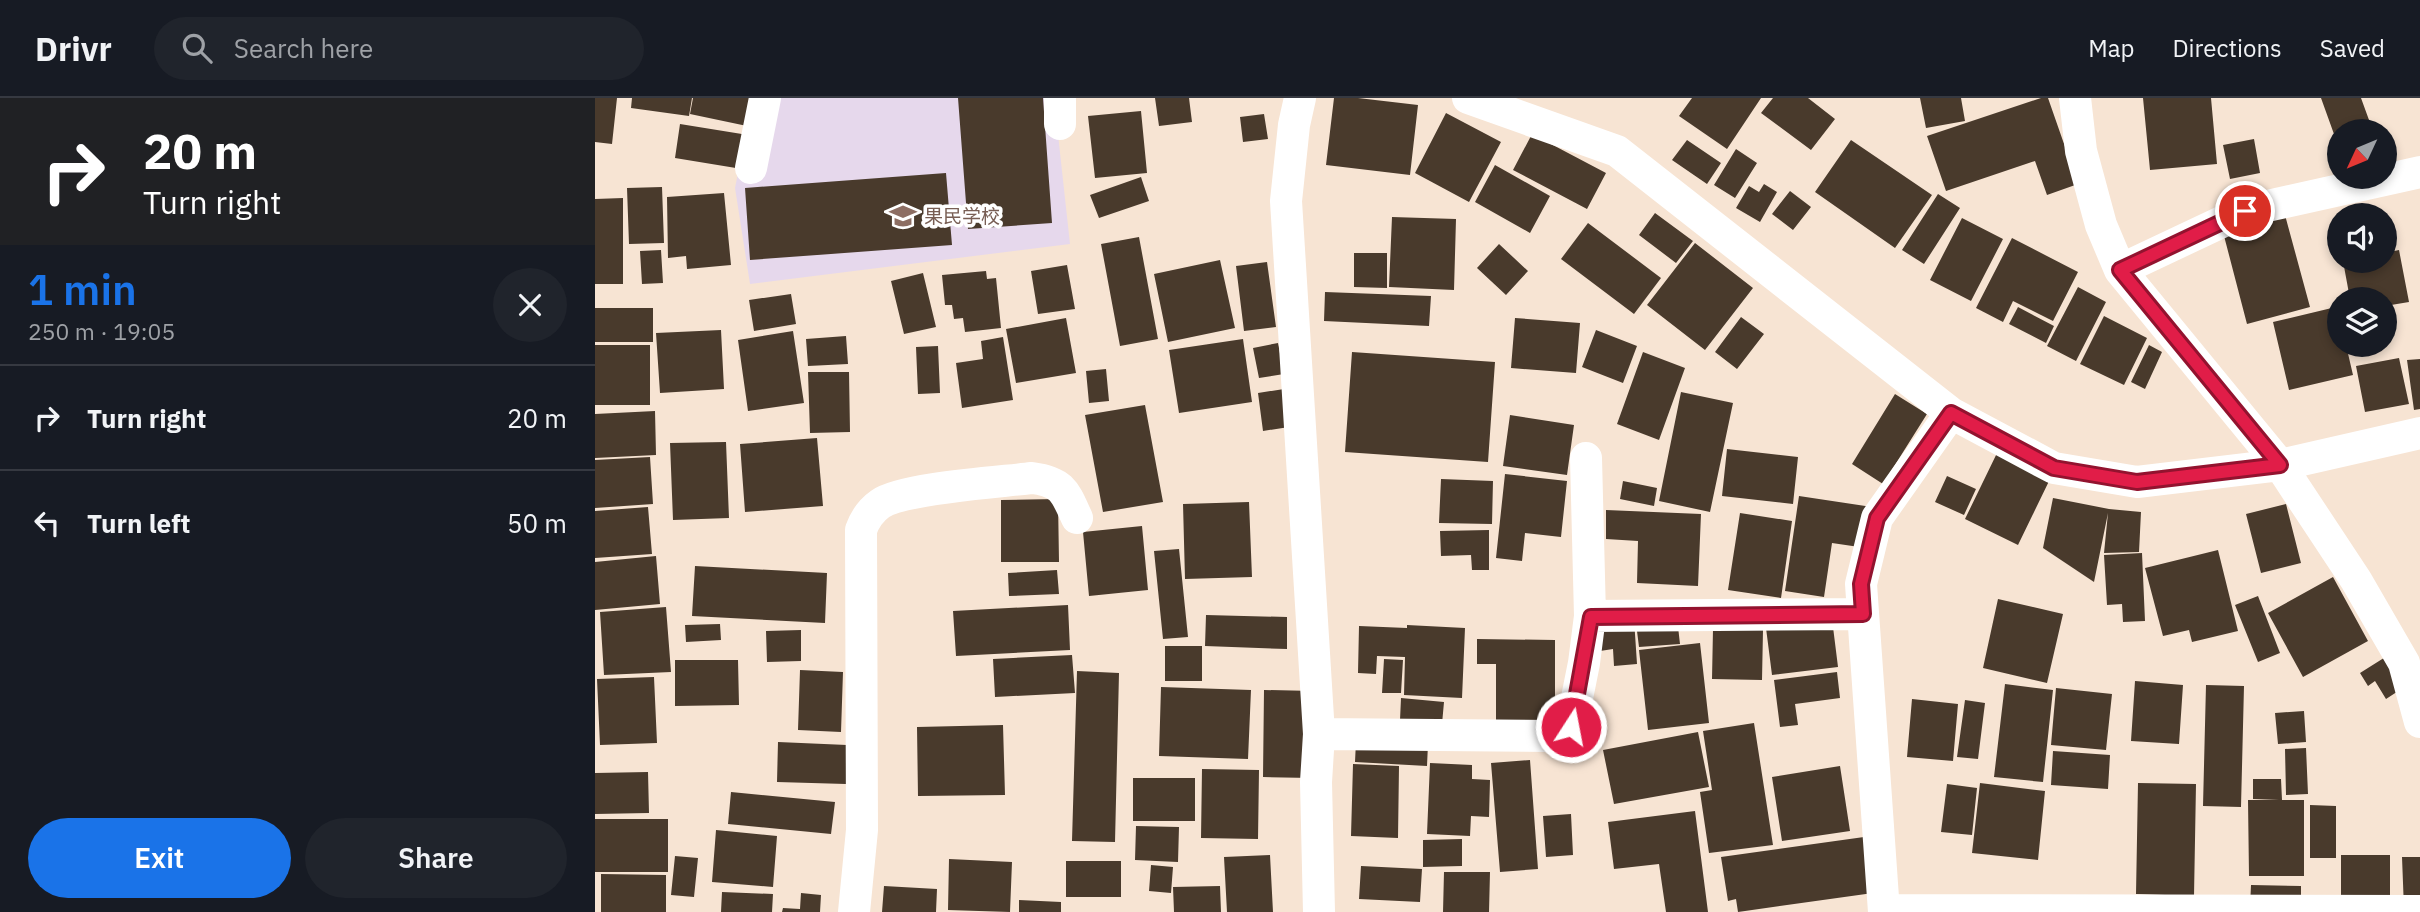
<!DOCTYPE html>
<meta charset="utf-8">
<style>
body{margin:0;font-family:"IBM Plex Sans","Noto Sans SC",sans-serif;background:#20242c;color:#f1f3f6;height:100vh;display:flex;flex-direction:column;font-size:26px;white-space:nowrap}
*{box-sizing:border-box;margin:0}
p{font-size:23px;color:#9ea1a6}
.icon{flex:none;width:38px;height:38px;fill:none;stroke:currentColor;stroke-width:2;stroke-linecap:round;stroke-linejoin:round}
.map{position:relative;flex:1;overflow:hidden}
.drawer{display:flex;flex-direction:column;background:#171b24;width:595px}
.drawer>*{flex:none}
.hud{background:#202124;color:#fff;overflow:hidden}
.needle{width:46px;rotate:226deg}
.tools{position:absolute;left:1732px;top:21px;display:grid;gap:14px}
.tools a{display:grid;place-items:center;width:70px;height:70px;border-radius:50%;background:#171b24;box-shadow:0 4px 10px #0003;font-size:35px}
.pin{position:absolute;display:grid;place-items:center;width:60px;height:60px;color:#fff;margin:-30px;border:4px solid #fff;border-radius:50%;box-shadow:0 2px 7px #0007}
.me{position:absolute;width:77px;margin:-38px;rotate:11deg;stroke-linejoin:round;filter:drop-shadow(0 0 5px #0008)}
.turn{display:flex;align-items:center;gap:24px;height:147px;padding:0 28px;font-size:32px}
.turn .icon{width:91px;height:91px;stroke-width:2.5}
.turn b{display:block;font-size:49px;line-height:60px}
.round{display:grid;place-items:center;flex:none;width:74px;height:74px;border-radius:37px;background:#20242c}
.overview{display:flex;align-items:center;justify-content:space-between;height:119px;padding:0 28px}
h1{font-size:42px;font-weight:600;line-height:52px;color:#1a73e8}
.cta{display:flex;gap:14px;margin-top:auto;padding:14px 28px}
.cta a{flex:1;height:80px;border-radius:42px;background:#1a73e8;color:#fff;font-size:28px;font-weight:600;line-height:80px;text-align:center}
.cta a+a{background:#20242c;color:#f1f3f6}
ul{padding:0;list-style:none}
li{display:flex;align-items:center;gap:21px;height:105px;padding:0 28px;border-top:2px solid #363941}
li div{flex:1}
li b{display:block;font-size:26px}
li em{font-style:normal}
header{display:flex;align-items:center;gap:42px;box-sizing:border-box;height:98px;padding:0 35px;background:#171b24;border-bottom:2px solid #363941}
header strong{font-size:33px}
nav{display:flex;gap:38px;margin-inline-start:auto;font-size:24px}
.search{width:490px;height:63px;background:#20242c;display:flex;align-items:center;gap:18px;box-sizing:border-box;padding:0 24px;border-radius:38px;color:#9ea1a6;font-size:26px}
main{display:flex;flex:1;min-height:0}
.map>svg:first-child{display:block}
</style>
<header>
<strong>Drivr</strong>
<div class="search"><svg class="icon" aria-label="search" viewBox="0 0 24 24"><circle cx="10" cy="10" r="6"/><path d="M15 15l6 6"/></svg>Search here</div>
<nav><a>Map</a><a>Directions</a><a>Saved</a></nav>
</header>
<main>
<section class="drawer">
<div class="hud">
<div class="turn"><svg class="icon" aria-label="right" viewBox="0 0 24 24"><path d="M7 20v-9h11M14 6l5 5-5 5"/></svg><div><b>20 m</b>Turn right</div></div>
</div>
<div class="overview"><div><h1>1 min</h1><p>250 m · 19:05</p></div><a class="round"><svg class="icon" aria-label="close" viewBox="0 0 24 24"><path d="M6 6l12 12M18 6L6 18"/></svg></a></div>
<ul>
<li><svg class="icon" aria-label="right" viewBox="0 0 24 24"><path d="M7 20v-9h11M14 6l5 5-5 5"/></svg><div><b>Turn right</b></div><em>20 m</em></li>
<li><svg class="icon" aria-label="left" viewBox="0 0 24 24"><path d="M17 20v-9H6M10 6l-5 5 5 5"/></svg><div><b>Turn left</b></div><em>50 m</em></li>
</ul>
<div class="cta"><a>Exit</a><a>Share</a></div>
</section>
<div class="map">
<svg width="1825" height="814" viewBox="0 0 1825 814">
<rect width="100%" height="100%" fill="#f7e4d3"/>
<path fill="#e6d8ec" d="M158,0H459L475,146L155,186L140,90Z"/>
<path fill="#493a2c" d="M0,0H22L17,46L0,44Z
M37,0H97L94,18L36,10Z
M98,0H158L152,28L95,16Z
M363,0H448L457,125L373,131Z
M560,0H594L597,24L564,28Z
M739,0H763L823,7L815,77L731,67Z
M1097,0H1166L1132,51L1084,18Z
M1178,0H1213L1240,21L1216,52L1166,15Z
M1325,0H1366L1370,23L1331,30Z
M1446,0H1453L1483,86L1452,97L1440,63L1351,93L1332,38Z
M1548,0H1616L1622,66L1555,72Z
M1726,0H1766L1778,33H1745L1744,50Z
M546,13L552,75L500,80L493,18Z
M851,15L906,44L874,104L820,75Z
M669,16L673,41L648,44L645,19Z
M85,26L153,37L147,71L80,60Z
M937,36L1011,75L992,111L918,72Z
M1659,41L1665,75L1635,81L1628,47Z
M1092,42L1126,65L1112,86L1077,62Z
M1256,42L1337,97L1300,150L1220,94Z
M1141,51L1162,65L1140,100L1119,87Z
M900,67L955,98L935,135L880,104Z
M351,75L357,147L155,162L150,90Z
M546,79L554,103L504,120L495,97Z
M1169,86L1182,94L1165,124L1141,110L1154,88L1164,94Z
M67,89L69,145L34,146L32,90Z
M1195,93L1216,109L1198,132L1177,116Z
M129,95L136,167L92,171L91,158L73,160L72,99Z
M1343,96L1365,110L1329,166L1307,152Z
M28,100V186H0V101Z
M1060,115L1098,143L1081,165L1044,137Z
M1690,117L1715,209L1652,226L1628,134Z
M797,119L861,121L859,192L794,189Z
M1367,120L1408,141L1376,203L1335,182Z
M993,125L1066,180L1039,216L966,161Z
M544,139L563,241L525,248L506,146Z
M1417,140L1483,174L1458,223L1418,203L1408,224L1381,210Z
M1100,145L1158,190L1110,252L1052,207Z
M904,146L933,173L911,197L882,170Z
M66,152L68,185L47,186L45,153Z
M1804,152L1814,204L1790,208V201H1755L1748,163H1790V155Z
M759,155H792V190L759,189Z
M625,162L640,230L573,244L559,176Z
M672,164L681,229L649,233L641,168Z
M472,167L480,211L443,216L436,173Z
M391,173L392,181L401,180L406,230L370,234L368,220L359,221L357,207H350L347,177Z
M328,175L341,229L309,236L296,183Z
M1483,189L1511,204L1481,263L1452,248Z
M730,194L836,198L834,228L729,223Z
M196,196L201,226L159,233L154,202Z
M1423,209L1459,228L1451,245L1414,226Z
M1741,209L1745,222V247H1751L1758,277L1694,292L1678,224Z
M0,210H58V244H0Z
M1509,218L1552,240L1529,287L1485,266Z
M1146,219L1169,236L1142,271L1120,254Z
M471,220L481,275L421,285L411,231Z
M920,220L985,225L981,275L916,270Z
M126,232L129,291L65,295L61,235Z
M1001,232L1042,248L1028,285L987,269Z
M198,233L209,305L153,313L143,242Z
M251,238L253,266L213,268L211,241Z
M408,239L418,302L367,310L361,265L388,261L386,243Z
M648,241L657,304L584,315L574,252Z
M683,245L689,276L664,280L658,250Z
M0,247H55V307H0Z
M1554,247L1567,254L1550,291L1536,284Z
M343,248L345,295L323,296L321,249Z
M757,254L900,264L893,364L750,354Z
M1048,254L1090,270L1064,342L1022,326Z
M1804,260L1814,306L1770,314L1761,268Z
M1825,261V311L1819,312L1812,262Z
M511,271L514,303L494,305L491,273Z
M213,274H254L255,334L215,335Z
M689,291L694,329L668,333L663,295Z
M1086,294L1138,305L1115,414L1064,403Z
M1300,296L1332,316L1288,386L1257,366Z
M550,307L568,404L508,414L490,317Z
M60,313L61,357L0,360V316Z
M915,317L979,327L972,377L908,368Z
M222,340L228,408L150,414L145,346Z
M131,344L134,420L78,422L75,345Z
M1132,351L1203,359L1198,406L1127,398Z
M1403,353L1456,379L1423,447L1370,421Z
M55,359L58,406L0,410V362Z
M910,376L972,383L966,439L930,435L927,463L901,460Z
M1352,378L1381,391L1369,417L1340,404Z
M846,381L898,383L897,426L844,425Z
M1028,383L1062,390L1059,408L1025,401Z
M1204,398L1277,409L1271,450L1237,445L1229,499L1190,493Z
M1458,400L1514,411L1546,414L1544,454L1509,455L1513,415L1499,484L1448,450Z
M463,401L464,464H406V402Z
M654,404L657,479L590,481L588,406Z
M1691,406L1706,465L1666,475L1651,416Z
M53,409L57,456L0,460V413Z
M1011,412L1106,416L1103,488L1042,485L1043,443L1011,441Z
M1145,415L1197,423L1186,500L1133,492Z
M547,428L553,492L494,498L488,434Z
M894,432V472H877L876,457L846,458L845,433Z
M584,451L593,539L568,541L559,453Z
M1623,452L1643,533L1597,544L1594,532L1568,538L1550,470Z
M1547,455L1550,523L1528,524L1527,506L1512,507L1509,457Z
M61,458L65,506L0,512V464Z
M100,468L232,475L230,525L97,518Z
M462,472L464,496L414,498L413,475Z
M1738,479L1773,543L1708,579L1673,515Z
M1663,498L1685,555L1663,564L1640,507Z
M1403,501L1468,516L1452,585L1388,570Z
M473,507L475,552L361,558L358,513Z
M71,509L76,574L9,577L5,514Z
M611,517L692,519V551L610,548Z
M1082,520L1085,546L1044,549L1041,525Z
M1039,521L1042,566L1019,568L1018,551L1005,553L1003,523Z
M1237,521L1243,569L1177,577L1171,530Z
M125,526L126,542L91,544L90,527Z
M812,527L870,530L867,600L809,597L810,559L782,558L781,576L763,575L764,528L812,530Z
M1118,531L1168,532L1167,582L1117,581Z
M206,532V563L172,564L171,533Z
M882,541L960,542V622H901V566H882Z
M1105,545L1114,625L1053,632L1044,552Z
M570,548H607V583H570Z
M477,557L480,595L400,599L398,561Z
M1792,558L1811,588L1791,601L1780,583L1773,588L1765,575Z
M789,561L808,562L806,595H787Z
M80,562H143L144,607L80,608Z
M205,572L248,574L246,634L203,632Z
M482,573L524,575L520,744L477,743Z
M1242,574L1245,600L1200,606L1203,627L1185,629L1179,582Z
M59,579L62,645L5,647L2,581Z
M1540,583L1588,587L1584,646L1536,643Z
M1410,586L1458,592L1448,684L1399,679Z
M1611,587L1649,588L1646,709L1608,708Z
M566,589L656,592L653,661L564,658Z
M1461,590L1517,596L1511,652L1456,647Z
M669,592L719,593L717,680L668,679Z
M806,600L849,604L847,626L805,622Z
M1317,601L1363,606L1358,663L1312,659Z
M1370,602L1390,605L1383,661L1362,659Z
M1709,613L1711,644L1683,646L1680,615Z
M1159,625L1178,747L1114,755L1105,694L1117,692L1108,633Z
M408,627L410,697L323,698L322,629Z
M1103,634L1114,689L1019,706L1008,652Z
M761,643L833,646L832,668L760,664Z
M183,644L252,647L251,686L182,684Z
M1711,650L1713,696L1691,697L1690,651Z
M1458,653L1515,657L1513,691L1456,687Z
M935,662L943,771L905,774L896,665Z
M835,665L877,667V681L895,682L894,719L876,718L875,738L832,736Z
M758,666L804,668L803,740L756,738Z
M1245,668L1255,733L1187,743L1177,679Z
M607,671L664,672L663,741L606,740Z
M53,674L54,715L0,716V675Z
M538,680H600V723H538Z
M1658,681H1686L1687,702H1709V778H1654L1653,702H1684L1658,701Z
M1385,685L1450,693L1443,762L1377,755Z
M1543,685L1601,686L1599,798L1541,796Z
M1352,686L1382,690L1377,737L1346,734Z
M136,694L240,704L236,736L133,726Z
M1715,707L1741,708V760H1715Z
M1100,713L1113,814H1071L1064,766L1019,771L1013,724Z
M976,716L978,757L951,759L948,718Z
M0,721H73V774H0Z
M541,728L584,729L583,764L540,762Z
M121,732L182,738L178,789L117,784Z
M1269,739L1278,795L1143,814L1141,801L1133,803L1126,759Z
M867,741V768L828,769V742Z
M675,757L678,814H632L629,759Z
M1746,757H1795V803H1746Z
M80,758L103,760L99,799L76,797Z
M1807,759H1825V811H1809Z
M354,761L417,764L415,814L353,812Z
M471,763H526V799H471Z
M556,767L578,769L576,795L554,793Z
M766,768L827,771L825,804L764,801Z
M849,774H895L894,814H848Z
M6,776L71,777V814H6Z
M1656,787L1706,788V809H1655Z
M289,788L342,791L341,814H287Z
M625,788L626,814H579L578,789Z
M127,794L178,796L177,814H126Z
M206,795L226,797L225,814H187L188,810L205,811Z
M424,802L466,804V814H424Z"/>
<g fill="none" stroke-linecap="round" stroke-linejoin="round">
<path stroke="#fff" stroke-width="32" d="M465,0V26
M705,0L699,27L691,103L724,636L721,684L724,814
M873,0L1022,53L1356,315L1459,370L1542,384L1685,367L1825,335
M1480,0L1486,53L1506,127L1525,172L1685,367L1761,482L1809,565L1825,624
M156,70L170,0
M1525,172L1650,113L1825,74
M995,518L1268,516
M724,636L962,638L976,630L989,565L995,518L991,360
M1289,812L1825,813
M259,814L267,732L266,432C270,421 275,413 285,406C307,390 405,384 437,380C468,384 470,394 482,420
M1289,814L1266,486L1282,420L1356,315"/>
</g>
<g fill="none" stroke-linecap="round" stroke-linejoin="round">
<defs>
<path id="route" d="M976,629L996,519L1268,516L1266,486L1282,420L1356,315L1459,370L1542,384L1685,367L1525,172L1650,113"/>
</defs>
<use href="#route" stroke="#92132f" stroke-width="18"/>
<use href="#route" stroke="#e11d48" stroke-width="12"/>
</g>
<defs>
<symbol id="school-bare" viewBox="-9 -9 18 18"><path d="M0-5L7-2L0 1L-7-2ZM-4 1L0 2.5L4 1V4Q0 6-4 4Z" fill="#8d6e63" stroke="#fff" stroke-width="2.5" paint-order="stroke"/></symbol>
</defs>
<g fill-rule="evenodd">
<use href="#school-bare" x="289" y="99" width="38" height="38"/>
</g>
<g text-anchor="middle" dominant-baseline="central" stroke-width="7" stroke-linejoin="round" paint-order="stroke">
<g font-size="19" fill="#785e54" stroke="#fff" text-anchor="start">
<text x="329" y="118">果民学校</text>
</g>
</g>
</svg>
<div class="tools">
<a><svg class="needle" viewBox="-14 -14 28 28"><path d="M0-13l5 13h-10z" fill="#e53935"/><path d="M0 13l5-13h-10z" fill="#9ea1a6"/></svg></a>
<a><svg class="icon" aria-label="sound" viewBox="0 0 24 24"><path d="M4 9h4l5-4v14l-5-4H4zM17 9q2 3 0 6"/></svg></a>
<a><svg class="icon" aria-label="layers" viewBox="0 0 24 24"><path d="M12 4l9 5-9 5-9-5zM3 14l9 5 9-5"/></svg></a>
</div>
<div class="pin" style="left:1650px;top:113px;background:#d93025"><svg class="icon" aria-label="arrive" viewBox="0 0 24 24"><path d="M6 21V4h12l-3 4 3 4H6"/></svg></div>
<svg class="me" style="left:976px;top:629px" viewBox="-20 -20 40 40"><circle r="17" fill="#e11d48" stroke="#fff" stroke-width="3"/><path d="M0-11L8 9 0 5-8 9z" fill="#fff"/></svg>
</div>
</main>
